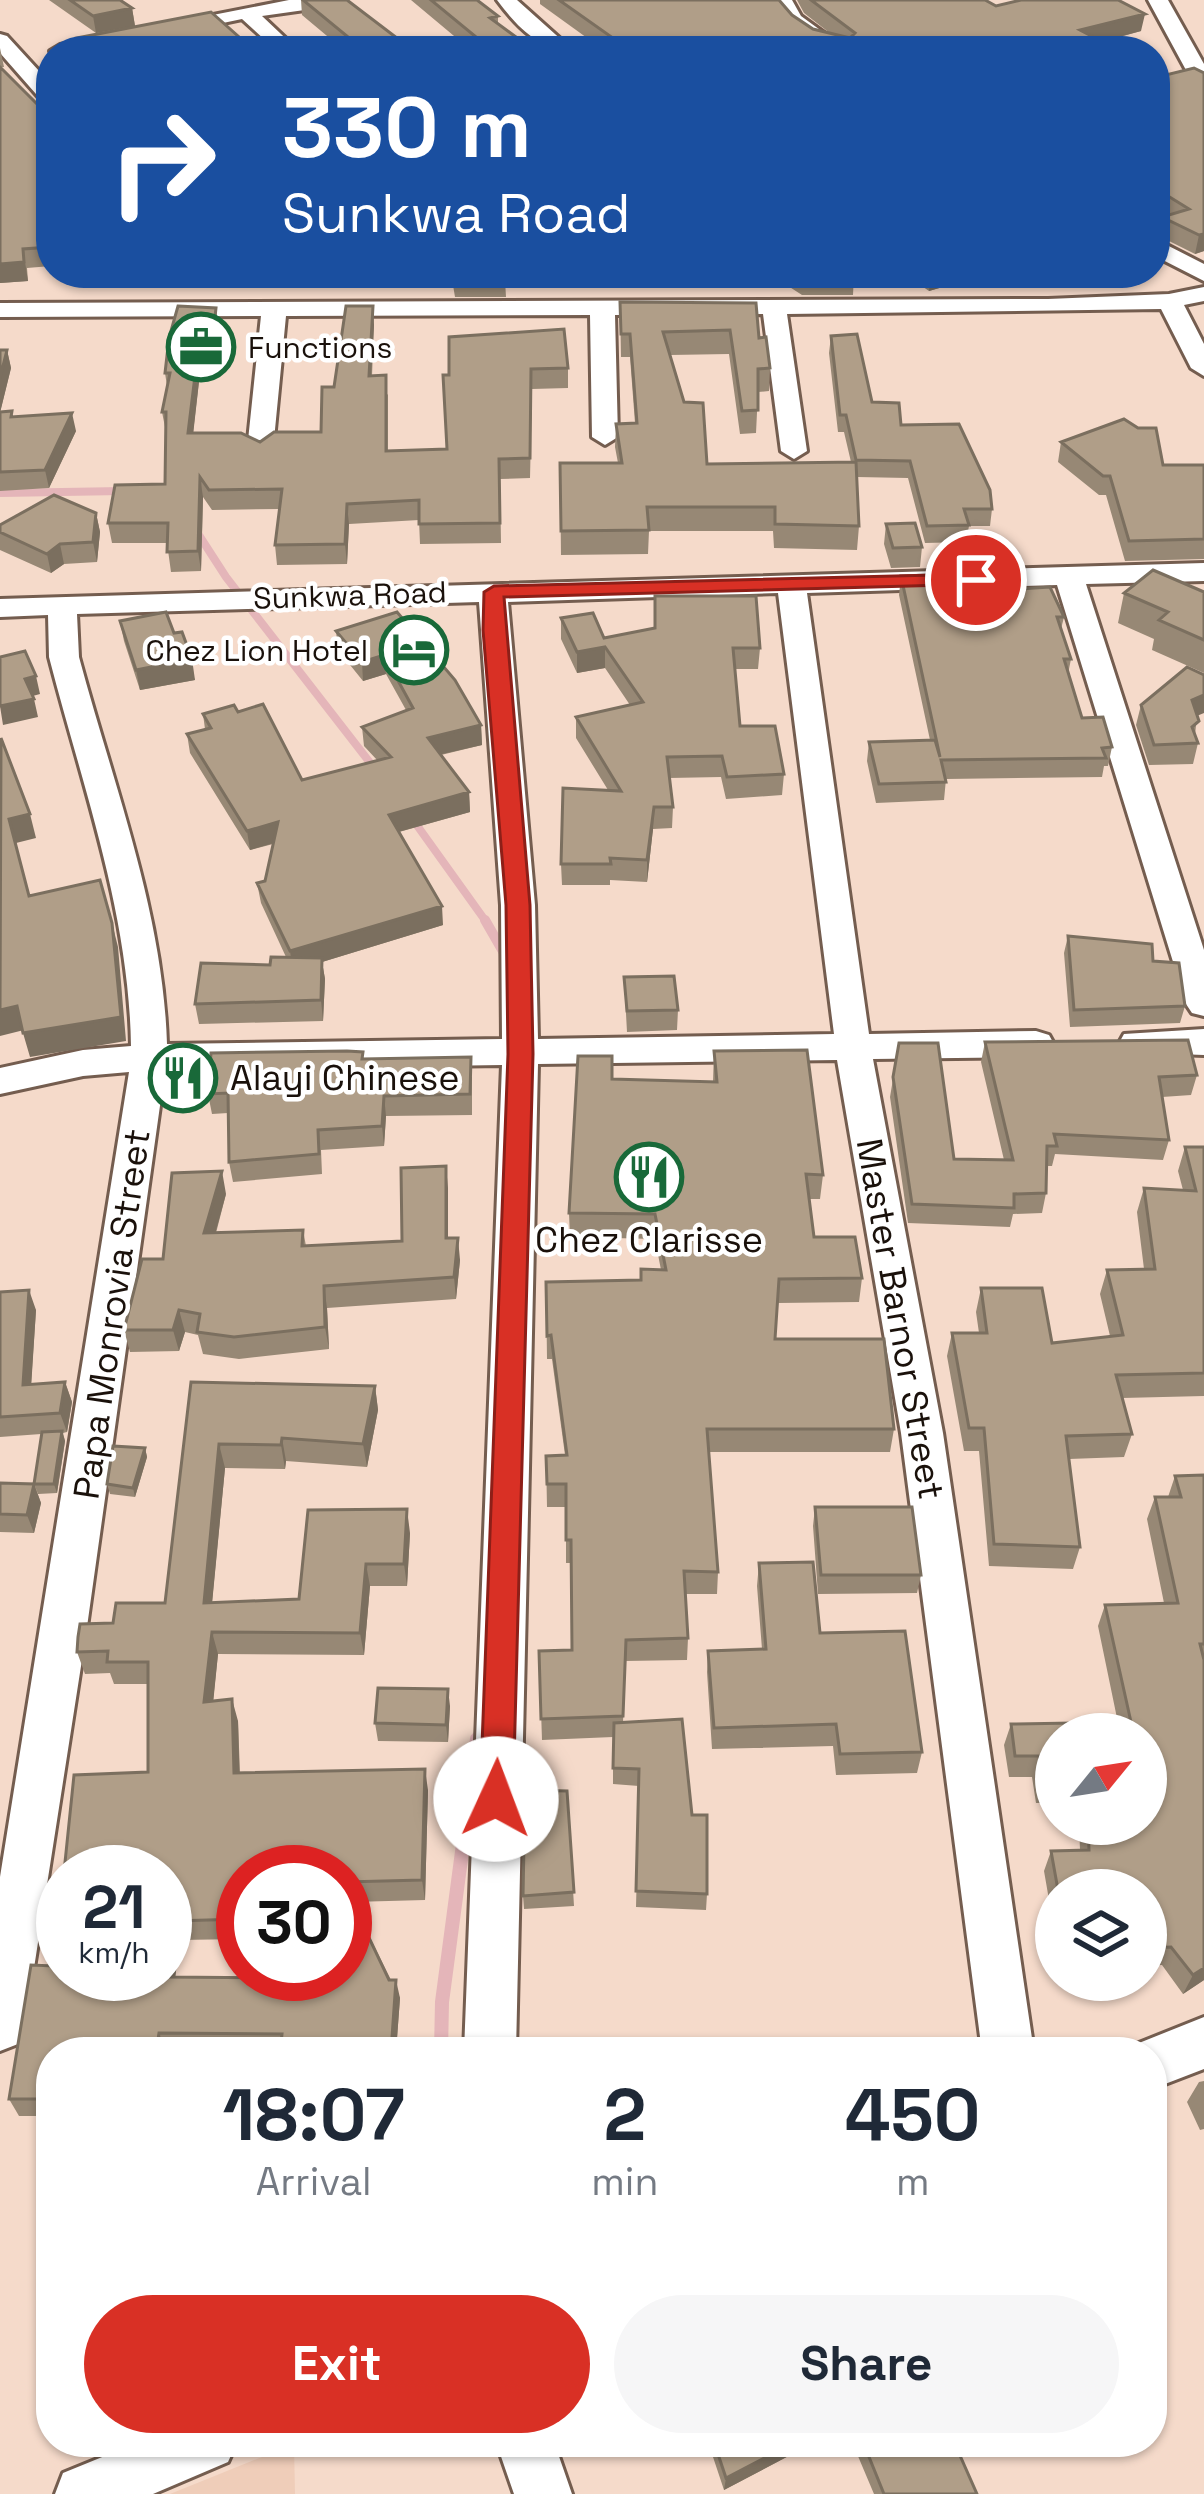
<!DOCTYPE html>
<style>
body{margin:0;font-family:"Space Grotesk",sans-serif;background:#f6f6f7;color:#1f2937;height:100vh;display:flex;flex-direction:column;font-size:45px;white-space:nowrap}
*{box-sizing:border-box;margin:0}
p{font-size:39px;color:#747a83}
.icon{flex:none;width:66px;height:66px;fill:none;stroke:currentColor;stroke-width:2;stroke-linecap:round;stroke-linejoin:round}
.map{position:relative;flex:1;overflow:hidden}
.panel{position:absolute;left:36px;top:2037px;width:1131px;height:420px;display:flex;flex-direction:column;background:#fff;border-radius:48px;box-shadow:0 3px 9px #0004}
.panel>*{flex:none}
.banner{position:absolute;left:36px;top:36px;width:1134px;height:252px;border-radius:48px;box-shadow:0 3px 9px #0004;background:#1a4fa0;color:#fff;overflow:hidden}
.needle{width:78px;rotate:60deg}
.tools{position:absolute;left:1035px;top:1713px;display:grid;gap:24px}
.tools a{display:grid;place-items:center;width:132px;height:132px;border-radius:50%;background:#fff;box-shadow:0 3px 9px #0004;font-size:60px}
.speed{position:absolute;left:36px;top:1845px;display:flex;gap:24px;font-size:60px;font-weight:700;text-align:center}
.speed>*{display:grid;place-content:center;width:156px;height:156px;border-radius:50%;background:#fff;box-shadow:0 3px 9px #0004;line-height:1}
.speed small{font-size:30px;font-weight:400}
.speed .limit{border:18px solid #d22;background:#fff;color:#111}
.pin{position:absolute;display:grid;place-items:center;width:102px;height:102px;color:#fff;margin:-51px;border:6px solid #fff;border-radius:50%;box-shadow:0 3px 12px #0007}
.me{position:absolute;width:132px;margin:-66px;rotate:2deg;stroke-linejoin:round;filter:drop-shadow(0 0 9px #0008)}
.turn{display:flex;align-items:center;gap:42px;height:252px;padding:0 48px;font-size:54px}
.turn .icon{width:156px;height:156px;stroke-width:2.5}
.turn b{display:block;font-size:84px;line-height:102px}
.eta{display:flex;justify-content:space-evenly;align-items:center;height:204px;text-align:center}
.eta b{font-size:72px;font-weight:800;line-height:84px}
.primary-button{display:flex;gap:24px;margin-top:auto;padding:24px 48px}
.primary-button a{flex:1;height:138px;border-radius:72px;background:#d93025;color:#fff;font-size:48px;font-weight:800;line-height:138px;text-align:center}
.primary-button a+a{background:#f6f6f7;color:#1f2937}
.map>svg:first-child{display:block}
</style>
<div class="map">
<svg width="1204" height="2494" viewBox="0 0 1204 2494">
<rect width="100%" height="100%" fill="#f5daca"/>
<path fill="#efcdb9" d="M294,2444L295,2494H170Z"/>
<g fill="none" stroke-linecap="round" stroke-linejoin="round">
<path stroke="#e4b5b9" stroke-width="8" d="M0,493L123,491
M195,529L226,577L378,773
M411,817L487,923"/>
<path stroke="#e4b5b9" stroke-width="10" d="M485,920L508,960"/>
<path stroke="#e4b5b9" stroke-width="14" d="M441,2052L442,2002L477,1739"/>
<defs>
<path id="street" d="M289,0H343L333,6L262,16L299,51H277L242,19L90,51H50L60,45Z
M497,0H517L574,51C540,51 517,27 497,0Z
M772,0H792L801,16L849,51C814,51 789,31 772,0Z
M1148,0H1168L1204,64V89L1193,83Z
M0,34L7,36L51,84V103L43,102L0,53Z
M1155,239L1204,264V281L1155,256Z
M1204,287V301L1184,305L1204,344V376L1191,368L1161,309L787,314L807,451L794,459L781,451L763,314L615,315L618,437L605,445L592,437L590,315L286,316L273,450L260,458L247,450L261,316L0,317V303L1048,299L1169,294Z
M1204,563V581L1086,584L1204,950V1016L1192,1013L1186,1004L1057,585L807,593L869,1034L1036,1031L1049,1035L1054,1044L1049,1053L1036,1057L873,1059L943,1433L1034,2052H982L901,1433L837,1060L538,1064L516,2052H464L502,1065L165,1070L86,1634L25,2026L18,2044L0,2051V1877L129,1072L83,1076L0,1094V1068L83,1050L131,1046C129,912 82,785 49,657L48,615L0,617V599ZM778,593L834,1034L538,1039L535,905L508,602ZM479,602L501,905L502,1039L167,1044C163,911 113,784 79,657L77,614Z
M1204,1029V1055L1124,1052L1119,1043L1124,1034Z
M1204,2017V2069L1152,2089V2052H1131L1134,2045Z
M139,2442H237L228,2462L153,2494H55L63,2473Z
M496,2442H554L572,2494H514Z"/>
</defs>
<use href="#street" stroke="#745d4f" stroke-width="6"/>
<use href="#street" fill="#fff" fill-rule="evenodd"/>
</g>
<path fill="#978875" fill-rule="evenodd" d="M49,0H120L132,8L135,26L96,33Z
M301,0H347L414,51H345L302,15Z
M411,0H477L498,16V24L535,51H472Z
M540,0H779L792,15L813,29L831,34L804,13L797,0H985L996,6L1141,31L1102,42L601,48L540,4Z
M77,38L248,45L249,51H80Z
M0,48L4,67H0L51,122V266L27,268L28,281L0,283Z
M1155,69L1204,251L1195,254L1159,236L1162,217L1166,216L1155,209Z
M215,273H254L255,285L220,287Z
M451,273H497L505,280L506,297H455Z
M606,273H664L621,284Z
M768,273H854L853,295H802Z
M903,273H1036L990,286L977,277L929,291Z
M620,302L759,338L770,368L769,391L758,392L756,433L740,434L729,354L670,355L684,402L707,464L851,462L844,432H838L829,353L831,336L872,402L992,509L990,526H969L966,542L925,543L908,478L857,477L859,526L857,550L774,548L773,531H649L648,554L561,555L560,463H618L615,447L616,424L635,423L630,357H621Z
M374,325L372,376L388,395V451L447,449L449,337L568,368V388L532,389L530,478L500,479L501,543L420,544L419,520L349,524L347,564L277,565L275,545L279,509L212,510L203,497L201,571L171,572L167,543H112L108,523L165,484L166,432L162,412L167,386L165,373L169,338L218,327L216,354L202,355L193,433L260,442L321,432L334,387Z
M0,350H7L11,368L0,412L13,417L76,431L49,488L0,491Z
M1061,442L1163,465H1204V559L1125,561L1106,495H1099L1058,462Z
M96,513L100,532L97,562L64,564L51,573L0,550V525Z
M886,524L922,547L920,567L891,568L884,544Z
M901,576L934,587L973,592L1064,617L1061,629L1071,659L1068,674L1082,718L1112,747L1108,766H1104L1102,777L946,779L944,800L876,803L867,761L869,742L930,740L899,595Z
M1204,592V673L1152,650L1154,639L1118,623L1124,593Z
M397,612L481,725L482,745L441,755L469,792L470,812L399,832L443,925L322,962L325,979L323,1021L199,1024L195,1004L286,957L261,903L257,883L265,881L273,844L250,850L190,753L187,734L205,729L203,714L238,712L302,780L377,760L364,746L362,727L406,710L386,674L363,681L338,650L336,631Z
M561,618L604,638L760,648L758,669H735L740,726L784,774L782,795L726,799L721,777L669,778L673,807L672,828L653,829L647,882L610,880V885H562L561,864L608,790L576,738V717L630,705L605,668L577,673L561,639Z
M120,621L174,633L195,680L140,690L124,641Z
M1141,705L1197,716L1195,735L1198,743L1193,764L1149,765L1136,725Z
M1068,936L1153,961L1185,1006L1180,1023L1070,1027L1064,953Z
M624,977L678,1010L677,1030L627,1032Z
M985,1042L1197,1075L1191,1095L1162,1097L1169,1140L1163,1160L1055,1154L1052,1166H1047L1046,1193L1042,1213L1013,1214L1010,1227L908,1223L890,1097L899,1043L954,1159L1004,1160L981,1062Z
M714,1051L823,1175L820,1199H809L814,1237L862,1278L859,1302L778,1303L775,1339L894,1429L890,1452H709L718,1572L717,1594H685L688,1638L687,1660L625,1661L623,1723L692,1815L707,1894L706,1910L636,1907L639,1786L613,1784V1737L542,1740L539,1651L572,1650L571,1563H566V1507H547L546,1456L565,1455L552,1359H547L546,1282L641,1280L661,1270L655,1239L570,1237L569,1213L612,1079L713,1082Z
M364,1059L472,1077V1115L386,1116L384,1146L321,1150L322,1174L233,1182L229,1162L228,1113L212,1114L208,1094Z
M1185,1147H1204V1396L1122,1398L1132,1434L1124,1457L1069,1459L1080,1547L1073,1569L989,1566L979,1451H964L947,1356L952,1333H979L976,1312L981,1288L1052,1343L1110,1336L1100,1294L1107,1270L1144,1269L1137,1212L1144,1188L1183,1190L1178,1171Z
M446,1166L448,1238L460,1260L456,1299L327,1308L329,1349L239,1359L203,1354L198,1335L185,1332L179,1351L130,1352L124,1330L163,1259L226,1194L216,1233L303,1230L306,1246L402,1241Z
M0,1292L36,1310L31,1384L65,1382L72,1402L67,1432L63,1433L65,1441L57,1493L38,1494L34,1484L41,1434L0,1437Z
M191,1382L375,1386L378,1410L367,1467L286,1461L285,1469L225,1468L212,1602L299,1599L410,1533L407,1586H370L364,1655L218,1654L213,1701L238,1721L240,1773L428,1790L425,1900L352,1902L400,1998L396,2052H51V2116H19L9,2099L54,1966L148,1772V1684H114L110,1673L85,1674L77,1652L113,1623L165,1603ZM243,1872H345V1974L269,1978L175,1977L180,1940L243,1939Z
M145,1448L147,1457L135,1497L110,1494L107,1484Z
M1204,1475V1980L1183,1994L1162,1965L1146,1966V1890H1056V1940L1044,1871L1051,1851L1080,1850L1079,1824H1146L1056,1734V1803H1036L1032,1777H1009L1004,1745L1011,1724L1118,1723L1098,1626L1105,1605L1164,1603L1147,1519L1155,1497H1168L1175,1476Z
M0,1483L34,1484L41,1503L34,1533L0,1532Z
M815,1507L921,1575L917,1593L818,1594L813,1526Z
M759,1563L922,1752L917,1773L836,1775L833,1746L712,1749L707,1672L708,1651L762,1649L757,1586Z
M450,1706L448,1742L378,1741L375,1723Z
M567,1791L574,1906L524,1909L523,1896Z
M1204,2081V2129L1200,2130L1187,2102L1199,2082Z
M708,2442H815L724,2490Z
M852,2442H954L977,2494H874Z"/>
<path fill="#7b6f5f" d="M132,8L135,26L96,33L93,16Z
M1145,14L1141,31L1077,48L1080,30Z
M1204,234V251L1195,254L1199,235Z
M1165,245L1161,264L1155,266V248Z
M23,249L28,281L0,283V264Z
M621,273H664L621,284Z
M931,273H977V277L929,291Z
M992,273H1036L990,286Z
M373,306L374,325L370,395L369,376Z
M216,308L218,327L216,354L213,335Z
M200,335L202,355L191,453L188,433Z
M7,350L11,368L0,413V378Z
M72,413L76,431L49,488L45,470Z
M200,477L203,497L201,571L198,551Z
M347,504L349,524L347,564L345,544Z
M96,513L100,532L97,562L93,542Z
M60,544L64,564L51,573L47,554Z
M605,647V668L577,673V652Z
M384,655L386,674L363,681L362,662Z
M192,659L195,680L140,690L136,670Z
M36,676L40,694L29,697L25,679Z
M1204,695V713L1187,720L1192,700Z
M34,699L38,717L3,725L0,706Z
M481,725L482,745L429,757L428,738Z
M469,792L470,812L391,834L389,815Z
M654,807L653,829L647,882V860Z
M30,814L36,838L16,843L9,819Z
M278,822L281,841L250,850L247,831Z
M442,906L443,925L322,962L325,979L323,1021L321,1000L293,971L290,951Z
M112,923L118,947L126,1041L30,1057L23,1033Z
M17,1006L24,1030L0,1036V1010Z
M384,1096L386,1116L384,1146L382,1126Z
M446,1166L448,1188V1261L446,1238Z
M222,1171L226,1194L209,1256L204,1233Z
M458,1238L460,1260L456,1299L454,1277Z
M324,1286L327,1308L329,1349L325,1327Z
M29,1290L36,1310L30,1404L23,1385Z
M179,1310L185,1332L179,1351L173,1330Z
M65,1382L72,1402L67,1432L60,1413Z
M375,1386L378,1410L367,1467L363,1444Z
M62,1431L65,1441L57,1493L54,1484Z
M282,1438L286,1461L285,1469L281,1445Z
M219,1444L225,1468L210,1625L204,1603Z
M145,1448L147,1457L135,1497L133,1488Z
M34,1484L41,1503L34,1533L27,1515Z
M407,1509L410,1533L407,1586L404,1564Z
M366,1564L370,1586L364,1655L360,1633Z
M212,1632L218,1654L211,1724L204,1702Z
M448,1689L450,1706L448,1742L446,1725Z
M232,1699L238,1721L240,1794L234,1773Z
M425,1769L428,1790L425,1900L422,1880Z
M173,1921L180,1940L173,1995L166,1977Z
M1204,1968V1980L1183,1994L1193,1975Z
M396,1980L400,1998L396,2052H391Z
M159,2033L166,2051V2052H156Z
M795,2442H815L724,2490L726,2478Z"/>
<path fill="#b09e88" stroke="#7b6f5f" stroke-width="3" d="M70,0H120L132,8L93,16Z
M303,0H347L414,51H365Z
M431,0H477L498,16L490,18L535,51H493Z
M559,0H779L792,15L813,29L850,38L855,33L811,0H985L996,6L1021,0H1118L1145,14L1080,30L1120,51H587L620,43Z
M211,12L248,45L240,47L244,51H91L77,38Z
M0,67L39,106L51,122V144L49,145L51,148V247L23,249L24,262L0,264Z
M1194,68L1204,73V234L1199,235L1162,217L1189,209L1155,188V69L1166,75Z
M1155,238L1165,245L1155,248Z
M453,273H497L505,280H454Z
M798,273H854L855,276H803Z
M620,302L756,303L759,338L766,337L770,368L758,369V410L742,411L730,330L663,332L684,402L703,403L707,464L856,462L859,526L775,524V507H647L649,530L561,531L560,463H622L616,424L637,423L630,334H621Z
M178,306L216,308L213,335H200L188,433H241L260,442L274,432H321L322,387H334L346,306H373L369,376L386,375V451L447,449L443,375H449V337L564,329L568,368L531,369L530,458L499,459L500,523L419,524V500L347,504L345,544L275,545L282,489L209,490L200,477L198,551L167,552L168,523H108L115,485L165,484L166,412H162L170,373H165L169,338Z
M857,334L872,402L899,403L901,425L959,424L990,490L992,509H964L969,525L927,526L910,461L856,460L846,415H840L831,336Z
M0,350H7L0,378Z
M12,411L11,417L72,413L45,470L0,472V412Z
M1124,419L1138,428H1156L1163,465H1204V539L1129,541L1110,476H1103L1061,442Z
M54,495L96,513L93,542L60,544L47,554L0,532V525Z
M915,523L922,547L893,548L886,524Z
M1153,570L1204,592V640L1159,620L1168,612L1124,593Z
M931,575L934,587L971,586L973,592L1050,587L1064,617H1057L1071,659H1064L1082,718L1103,717L1112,747L1102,748L1106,758L941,760L946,782L879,784L869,742L935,740L940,757L901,576Z
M655,596H756L760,648H733L740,726H775L784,774L727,777L722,756L667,757L673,807H654L647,860L610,858L611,864H561L563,788L621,791L576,717L643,702L605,647L577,652L561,618L593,613L604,638L655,628Z
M166,612L174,633L182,632L192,659L136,670L120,621Z
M397,612L455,680L481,725L428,738L469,792L389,815L442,906L290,951L257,883L265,881L278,822L247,831L187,734L211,728L203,714L234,705L238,712L263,704L302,780L391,757L362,727L413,708L384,655L362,662L336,631Z
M25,651L36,676L25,679L34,699L0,706V657Z
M1187,667L1204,675V695L1192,700L1199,721L1192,727L1198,743L1154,745L1141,705Z
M1,738L30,814L9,819L29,896L100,880L112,923L121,1017L23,1033L17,1006L0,1010Z
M1068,936L1152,944L1153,961L1179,963L1185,1006L1074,1010Z
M271,957L322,958L321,1000L195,1004L201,963L270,965Z
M674,976L678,1010L627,1011L624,977Z
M1188,1040L1197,1075L1159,1077L1169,1140L1054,1134L1057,1146H1047L1046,1193L1014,1194V1208L912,1204L893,1077L899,1043H938L954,1159L1013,1160L985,1042Z
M807,1050L823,1175L806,1174L814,1237H855L862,1278L779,1279L775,1339H884L894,1429H707L718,1572L684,1571L688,1638L626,1640L623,1716L541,1719L539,1651L572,1650L571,1540H566V1484H547L546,1456L567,1455L551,1335L547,1336L546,1282L641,1280V1269L666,1270L655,1214L569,1213L578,1056H612V1079L717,1082L714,1051Z
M347,1051L363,1052L362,1059L471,1057L470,1094L384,1096L382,1126L318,1130L319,1154L229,1162L228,1093L208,1094L211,1053Z
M1185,1147H1204V1373L1116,1375L1132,1434L1066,1436L1080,1547L994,1544L984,1428H969L952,1333H987L981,1288H1042L1052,1343L1123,1335L1107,1270L1155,1269L1144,1188L1196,1191Z
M446,1166V1238H458L454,1277L324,1286L325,1327L234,1337L197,1332L200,1314L179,1310L173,1330H124L142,1259H163L172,1173L222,1171L204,1233L303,1230L302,1246L402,1241L401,1168Z
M29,1290L23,1385L65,1382L60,1413L0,1417V1292Z
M191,1382L375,1386L363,1444L282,1438L281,1445L219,1444L204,1603L299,1599L308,1510L407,1509L404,1564H366L360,1633L212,1632L204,1702L232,1699L234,1773L425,1769L422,1880L345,1882V1872H243V1919L173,1921L166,1977L269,1978V1974H345V1887L389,1980H396L391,2052H280L282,2034L159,2033L156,2052H51V2099H9L31,1965L54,1966L63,1880V1974H165V1872H64L74,1775L148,1772V1662H107L108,1651L77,1652L78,1637L80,1624L113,1623L116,1603H165Z
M62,1431L54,1484H34L42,1432Z
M113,1446L145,1448L133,1488L107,1484Z
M1204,1475V1644H1200L1204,1660V1968L1193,1975L1171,1947L1146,1948V1890H1058L1051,1851L1089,1850L1088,1824H1146V1734H1056V1783H1043L1039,1756H1015L1011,1724L1131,1722L1105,1605L1178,1603L1155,1497H1181L1175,1476Z
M0,1483L34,1484L27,1515L0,1514Z
M815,1507H912L921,1575H821Z
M813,1562L820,1633L905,1631L922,1752L840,1754L836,1724L714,1728L708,1651L766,1649L759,1563Z
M378,1688L448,1689L446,1725L375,1723Z
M682,1719L692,1815H707V1894L636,1891L639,1769L613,1768L614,1723Z
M525,1790L567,1791L574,1892L523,1896Z
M714,2442H795L726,2478Z
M863,2442H954L977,2494H884Z"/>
<path fill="#d93025" stroke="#8d1f18" stroke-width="3" d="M976,574L983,576V584L504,597L530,905L533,1054L513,1799L508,1810L496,1814L484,1810L480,1799L508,1054L506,905L483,630L484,592L494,586Z"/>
<defs>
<symbol id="office-ring" viewBox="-11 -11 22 22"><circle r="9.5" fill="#fff" stroke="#196939" stroke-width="1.5"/><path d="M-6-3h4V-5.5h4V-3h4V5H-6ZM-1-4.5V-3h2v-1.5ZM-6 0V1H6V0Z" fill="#196939"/></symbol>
<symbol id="hotel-ring" viewBox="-11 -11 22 22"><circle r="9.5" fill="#fff" stroke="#196939" stroke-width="1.5"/><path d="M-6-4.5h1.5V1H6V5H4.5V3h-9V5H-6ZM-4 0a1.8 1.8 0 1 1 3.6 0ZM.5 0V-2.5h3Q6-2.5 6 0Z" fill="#196939"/></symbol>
<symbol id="restaurant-ring" viewBox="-11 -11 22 22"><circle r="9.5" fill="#fff" stroke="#196939" stroke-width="1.5"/><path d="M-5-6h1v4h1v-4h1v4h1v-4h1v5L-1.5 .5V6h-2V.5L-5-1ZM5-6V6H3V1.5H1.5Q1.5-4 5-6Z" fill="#196939"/></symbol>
</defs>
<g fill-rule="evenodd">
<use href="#office-ring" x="163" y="309" width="76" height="76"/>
<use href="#hotel-ring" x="376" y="612" width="76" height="76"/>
<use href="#restaurant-ring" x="145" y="1040" width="76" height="76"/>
<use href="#restaurant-ring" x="611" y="1139" width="76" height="76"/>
</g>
<g text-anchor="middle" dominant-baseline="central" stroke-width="9" stroke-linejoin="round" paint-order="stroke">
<g font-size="30" fill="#1a110b" stroke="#fff" text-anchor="start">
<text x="248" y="347">Functions</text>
<text x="368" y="650" text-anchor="end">Chez Lion Hotel</text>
</g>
<g font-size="30" fill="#1a110b" stroke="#fff">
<text transform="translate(350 595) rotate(-2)">Sunkwa Road</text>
</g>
<g font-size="36" fill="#1a110b" stroke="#fff" text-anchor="start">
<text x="230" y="1078">Alayi Chinese</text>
<text x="649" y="1240" text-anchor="middle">Chez Clarisse</text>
</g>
<g font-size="36" fill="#1a110b" stroke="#fff">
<text transform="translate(112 1314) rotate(-82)">Papa Monrovia Street</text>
<text transform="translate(900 1319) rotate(80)">Master Barnor Street</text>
</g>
</g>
</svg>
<div class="tools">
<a><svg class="needle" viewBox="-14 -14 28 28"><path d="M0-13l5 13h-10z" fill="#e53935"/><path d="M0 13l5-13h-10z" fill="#747a83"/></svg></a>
<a><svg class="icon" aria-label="layers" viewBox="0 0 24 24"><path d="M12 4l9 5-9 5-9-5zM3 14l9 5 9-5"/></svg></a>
</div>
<div class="speed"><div>21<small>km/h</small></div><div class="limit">30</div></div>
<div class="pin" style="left:976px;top:580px;background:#d93025"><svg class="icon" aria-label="arrive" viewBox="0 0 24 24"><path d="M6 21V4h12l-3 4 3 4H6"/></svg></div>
<svg class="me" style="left:496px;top:1799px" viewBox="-20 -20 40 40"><circle r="19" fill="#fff"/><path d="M0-13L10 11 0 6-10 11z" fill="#d93025"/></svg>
<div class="banner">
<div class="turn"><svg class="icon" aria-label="right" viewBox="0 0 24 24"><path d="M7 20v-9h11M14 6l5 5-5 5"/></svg><div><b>330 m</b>Sunkwa Road</div></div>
</div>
<section class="panel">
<div class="eta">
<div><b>18:07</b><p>Arrival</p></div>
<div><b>2</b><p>min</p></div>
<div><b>450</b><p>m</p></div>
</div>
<div class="primary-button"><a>Exit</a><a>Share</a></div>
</section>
</div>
